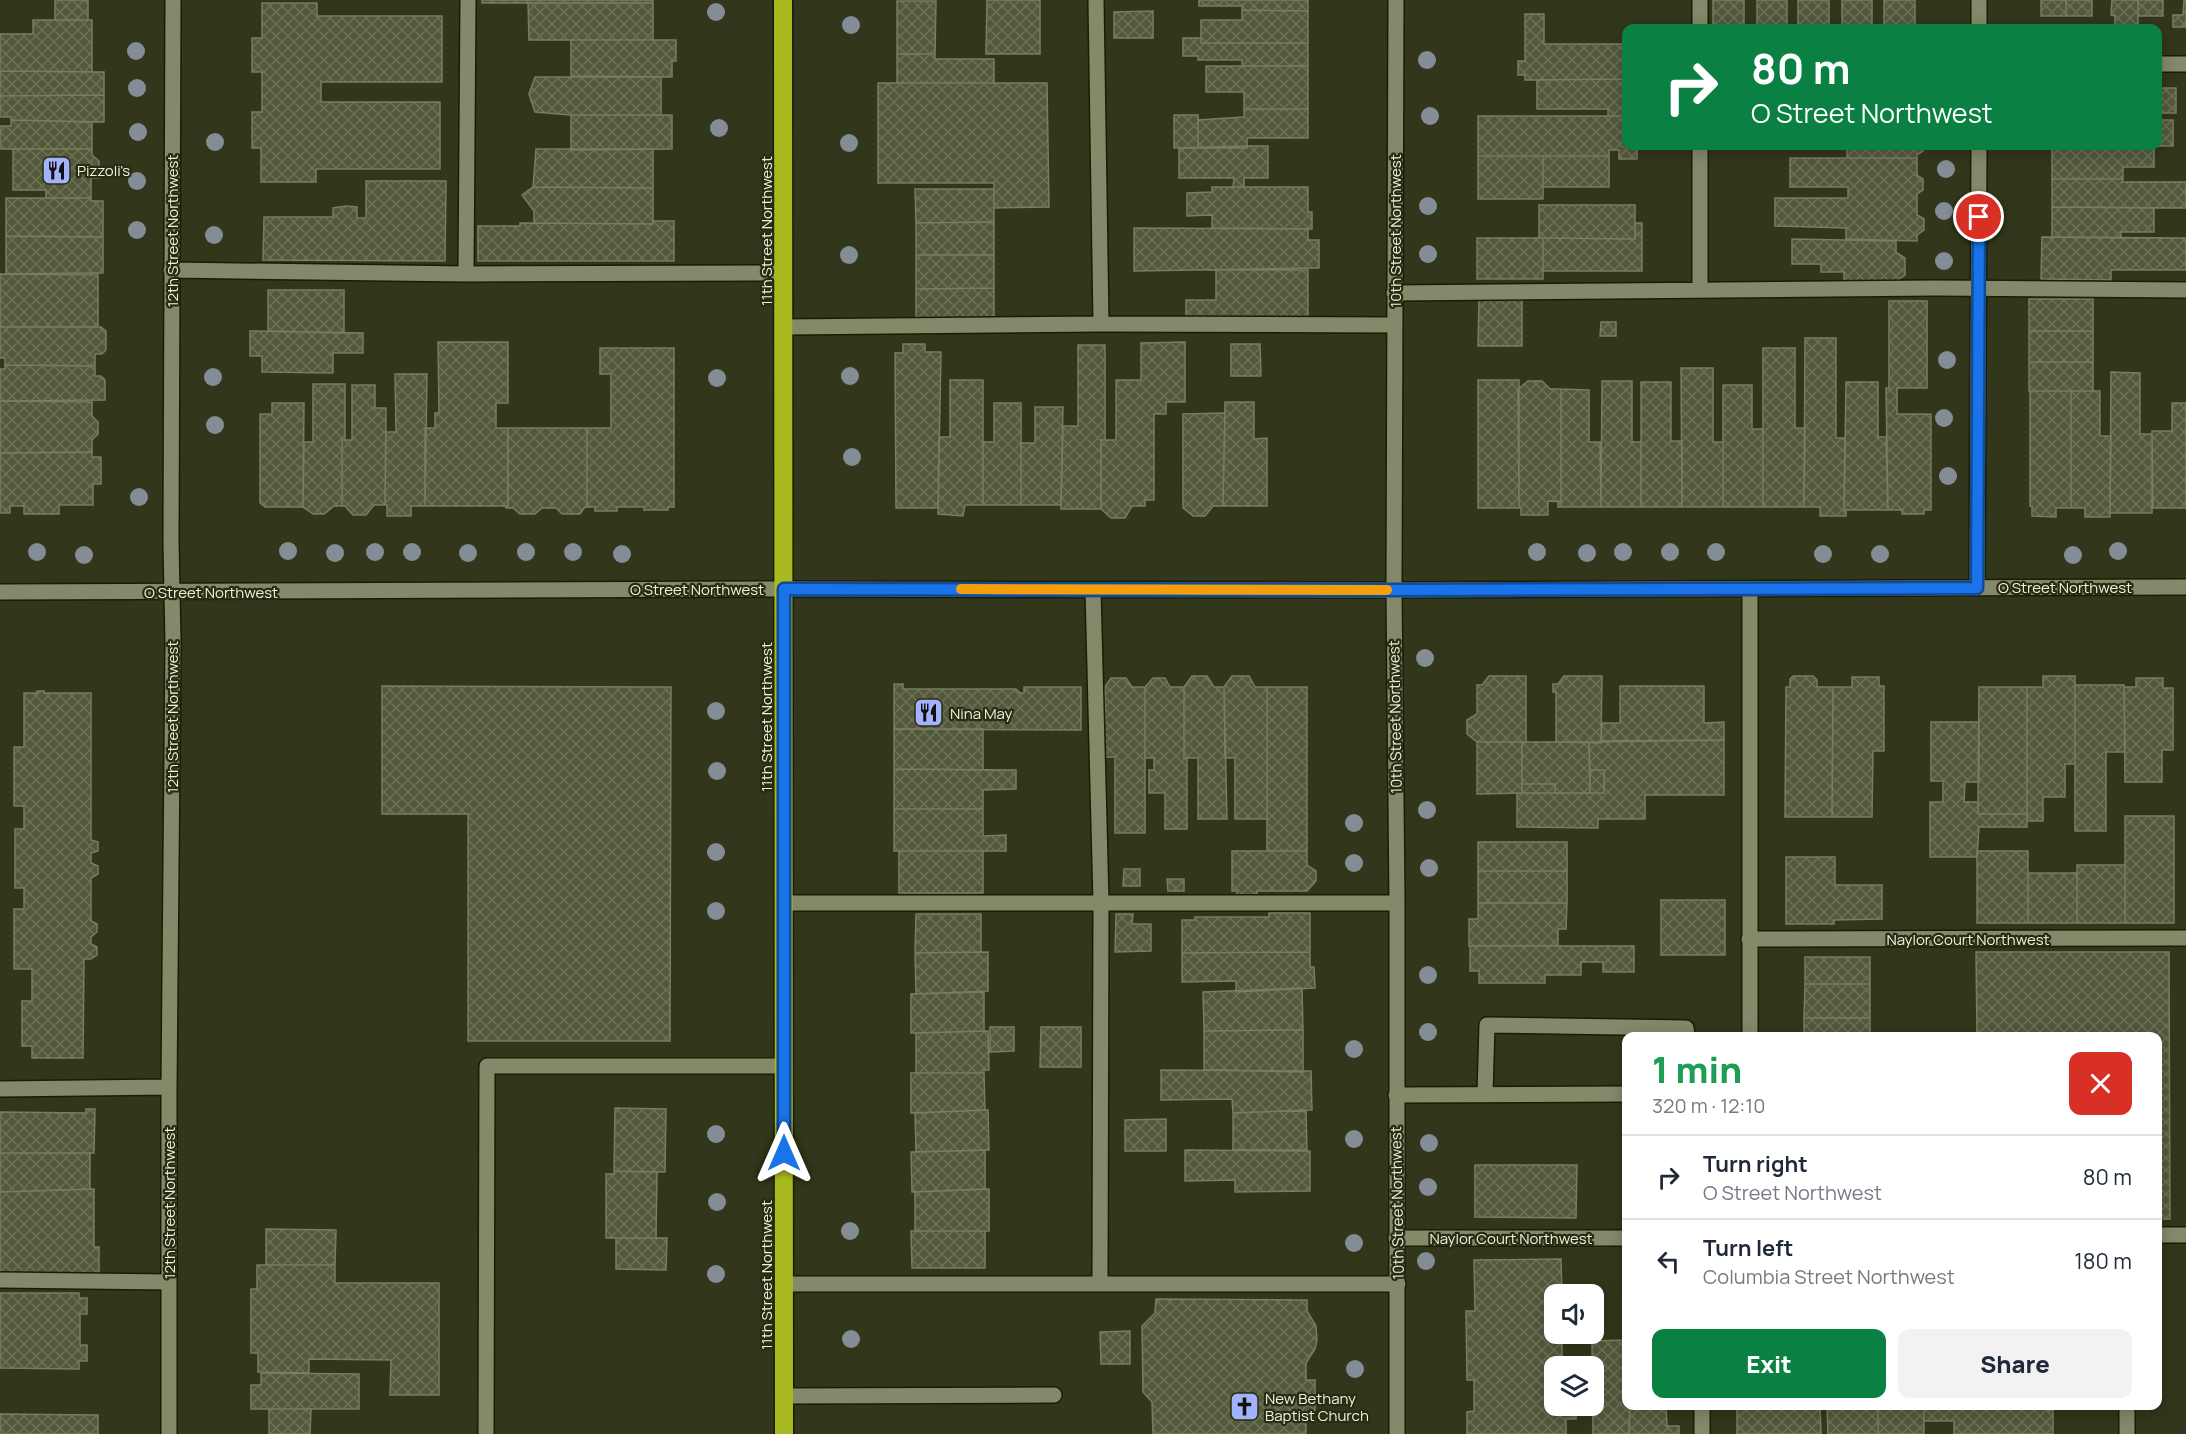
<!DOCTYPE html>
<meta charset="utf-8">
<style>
body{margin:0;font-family:Manrope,sans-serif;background:#f2f2f3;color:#1f2937;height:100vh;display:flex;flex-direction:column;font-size:22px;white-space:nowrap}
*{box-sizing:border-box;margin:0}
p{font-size:20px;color:#747a83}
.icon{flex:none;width:33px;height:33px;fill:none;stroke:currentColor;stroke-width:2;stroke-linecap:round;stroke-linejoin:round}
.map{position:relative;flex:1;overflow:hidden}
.drawer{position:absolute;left:1622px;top:1032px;width:540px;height:378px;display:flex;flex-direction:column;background:#fff;border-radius:12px;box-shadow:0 3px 15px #0003}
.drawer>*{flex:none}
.hud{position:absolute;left:1622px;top:24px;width:540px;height:126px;border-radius:12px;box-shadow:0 3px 15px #0003;background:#0b8043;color:#fff;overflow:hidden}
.buttons{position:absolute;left:1544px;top:1284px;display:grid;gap:12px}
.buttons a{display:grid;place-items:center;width:60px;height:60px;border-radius:12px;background:#fff;box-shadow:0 3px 15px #0003;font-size:30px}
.pin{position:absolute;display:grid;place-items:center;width:51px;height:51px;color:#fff;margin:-26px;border:3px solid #fff;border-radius:50%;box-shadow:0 2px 6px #0007}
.me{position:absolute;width:66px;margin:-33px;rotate:0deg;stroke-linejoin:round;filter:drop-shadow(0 0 4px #0008)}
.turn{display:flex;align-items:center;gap:21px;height:126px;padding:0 30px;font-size:27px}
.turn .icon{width:78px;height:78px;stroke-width:2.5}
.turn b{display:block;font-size:42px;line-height:51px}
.round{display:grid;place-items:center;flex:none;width:63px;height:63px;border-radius:12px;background:#f2f2f3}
.headline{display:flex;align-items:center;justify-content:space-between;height:102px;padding:0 30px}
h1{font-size:36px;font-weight:800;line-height:45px;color:#1e9e55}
.button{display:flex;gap:12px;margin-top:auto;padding:12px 30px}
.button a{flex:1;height:69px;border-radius:12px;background:#0b8043;color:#fff;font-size:24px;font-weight:800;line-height:69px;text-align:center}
.button a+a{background:#f2f2f3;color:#1f2937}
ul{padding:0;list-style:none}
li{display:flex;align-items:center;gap:18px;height:84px;padding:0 30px;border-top:2px solid #e0e1e3}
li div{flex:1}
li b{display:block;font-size:22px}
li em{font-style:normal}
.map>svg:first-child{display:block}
</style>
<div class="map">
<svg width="2186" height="1434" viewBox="0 0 2186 1434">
<defs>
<pattern id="building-cross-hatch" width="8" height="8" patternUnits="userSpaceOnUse" patternTransform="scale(1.5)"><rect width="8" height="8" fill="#53593b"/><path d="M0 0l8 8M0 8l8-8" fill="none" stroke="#6c7157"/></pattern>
</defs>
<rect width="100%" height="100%" fill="#32361a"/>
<path fill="url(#building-cross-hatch)" stroke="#797e5f" stroke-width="1.5" d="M55,0H88V20H55Z
M482,0H653V3H482Z
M987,0H1040V54H986Z
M1199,0H1308V11L1242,10V6H1199Z
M1713,0H1744V26H1713Z
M1757,0H1787V28H1757Z
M1798,0H1829V28H1798Z
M1842,0H1872V28H1842Z
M1884,0H1915V28H1884Z
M2041,0H2066V16H2041Z
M2066,0H2092V16H2066Z
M2112,0H2138V28H2115V16L2111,15Z
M2138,0H2163V16H2138Z
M2184,0H2186V27H2173V15H2183Z
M897,1H936L935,54H897Z
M262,3H317V16H442V82H321V102H440V169H316V182H261V148H252V112H262V72H252V38H262Z
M528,3H653V40H529Z
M1242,10L1308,11V43H1201V20H1242Z
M1153,11V38H1114V12Z
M1525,14H1544V44H1626V79L1525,80V75H1518V61H1525Z
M33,20H92V72L0,71V34H33Z
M1183,38H1201V43H1308V66H1242V60H1198V56H1183Z
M571,40H676V61H672V77L571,76Z
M897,54H935V59H994V83H897Z
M1206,66H1308V109H1244V92H1206Z
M0,71L104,72V95L0,96Z
M535,77H661V115H571L535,112L529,94Z
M1626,79V116H1608V109H1537V80Z
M878,83H1047L1049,207L994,208V183H878Z
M2157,88H2176V113H2157Z
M104,95V122L11,120V117H0V96Z
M1244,109H1308V138H1247V148H1198V120L1244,117Z
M571,115H672V149L571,150Z
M1174,115H1198V148H1174Z
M1478,116H1626V146H1637V159H1619V150H1609V156H1478Z
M11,120L92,122V149H0V126H11Z
M2157,120H2173V146H2130H2157Z
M1247,146H1268V178H1244V187H1233L1234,178H1179V148Z
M1764,146H1923V151L1917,155V158H1847V148H1764Z
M2052,146H2154V167H2123V179H2052Z
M13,149H92V155L99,161V178H91V198H46V190H13Z
M536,149H653V188L533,187Z
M1478,156H1543V199H1478Z
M1543,156H1609V187H1543Z
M1790,158H1917V175L1923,179V190L1917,194V215L1924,219V230L1917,235V241L1846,239V228L1775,226V198H1848V187H1790Z
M2052,179H2123L2122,182H2186V208L2052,207Z
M366,181H446L445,261L263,260L264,217H333V208L346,206L357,207V218H366Z
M533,187L653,188V224L534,223V211L522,195Z
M1212,187H1308V212H1312V229L1212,228V215L1187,216V193L1212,192Z
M915,189H994V222L916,223Z
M6,198H91V201H103V237L6,236Z
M1539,205H1635V239L1539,238Z
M2052,207L2154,208V232H2121V238L2052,237Z
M653,221H674V261H478V226H520V223L653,224Z
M994,222V255H916V223Z
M1635,223H1642V271H1543V238L1635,239Z
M1134,228L1308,229V240H1319V268L1134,271Z
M6,236L103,237V273L6,274Z
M2042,237L2186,238V270H2111V280L2041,279Z
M1477,238H1543V279H1477Z
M1792,239L1896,241V252L1905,258V275L1896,281H1844V272H1821V264H1792Z
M916,255H994V288L916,289Z
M1216,270H1308V320H1186V300H1216Z
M92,273H98V327H0V274L92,275Z
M994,288V319L916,323V289Z
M268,290H344V333L268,331Z
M2029,299H2093V331H2029Z
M1479,300H1522V346H1478Z
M1889,301H1927V388H1897V414H1931V510H1924V514H1902V510H1888L1886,388H1889Z
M1601,322H1616V336H1600Z
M0,327H101L106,331V350L102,354H95V366L5,365V358H0Z
M250,331L363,333V353H333V373L262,372V356H250Z
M2029,331H2093V362H2029Z
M1805,338H1836V438H1845L1844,510H1846V516H1820V507H1804Z
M438,342H508V403H496V428H508V506H425V428H435V413H439Z
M1185,342V402H1166V414H1154V500H1145V506H1132L1125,518H1111L1101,509V440H1116V380H1141V343Z
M903,344H925V352H941L938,508H896L895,353H903Z
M1231,344H1260L1261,376H1231Z
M1078,345H1105V440H1101V509H1061L1063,426H1078Z
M600,348H674V507H668V510H644V507H617V511H595V507H587V428H611V374H600Z
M1763,348H1795V428H1805L1804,507H1763Z
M2029,362H2093V391H2029Z
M5,365L95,366V376H101L105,380V400L0,401V369H5Z
M1681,368H1713V442H1723V507H1682Z
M2111,372L2140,373V434H2152V513H2110Z
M395,374H427L425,506H411V516H387V505H385L386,432H396Z
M950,380H983V505H965L963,516L938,514L939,437H950Z
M1478,380H1519V508H1478Z
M1528,381H1542L1550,389H1561V502L1548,501V515H1521V508H1519L1518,389Z
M1602,381H1632V442H1641V507H1601Z
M1641,382H1671V441H1682V507H1641Z
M1846,382H1878V437H1886L1888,510H1844Z
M313,384H345V440H342V506H334L324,514H313L303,507L304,442H313Z
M352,385H375V408H386L385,505H374L366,515H353L345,506H342V440H352Z
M1723,385H1752V429H1763V507H1723Z
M1561,389L1589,390V442H1600L1601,507H1558V501L1561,502Z
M2030,391H2071V508H2056V517L2032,516V506H2030Z
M2071,391H2100V436H2111L2110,517H2085V508H2071Z
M0,401L92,402V416L98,422V434L92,440V452L0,453Z
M1225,402H1254V439L1267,438V506H1223Z
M272,403H304L303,507H265L260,503V414H272Z
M994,403H1021V505H983V442H994Z
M2172,403H2186V508H2153L2152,431H2172Z
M1035,407H1063L1061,505H1021V443H1035Z
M1225,413L1223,506H1213L1205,516H1193L1183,508V414Z
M508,428H587V507H585L580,514H562L556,508H542L535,514H520L513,508H506V506H508Z
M92,452V457H101V484H93V505H59V514H24V506H10V513H0V453Z
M1192,676H1207L1214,687H1224L1227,819H1198V758H1184V687Z
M1232,676H1249L1255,687H1267V819H1235V758H1225L1224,687Z
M1489,676H1526V742H1477L1467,734V720L1477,714V685H1482Z
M1564,676H1602L1601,743L1556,742V692H1553V684H1558Z
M1793,676H1813L1817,680V687H1833L1832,817H1785L1786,687H1790V679Z
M2043,676H2075V764H2065V797H2043V821H2027V687H2043Z
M1852,677H1879V686H1884V751H1873L1872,817H1832L1833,687H1852Z
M1111,678H1126L1132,687H1145V833H1115V757H1104L1105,687Z
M1153,678H1165L1170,687H1184V758H1187V829H1165V793H1149V770H1154V758H1145V687Z
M2136,678H2163V688H2173V750H2162V782H2125L2124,687H2136Z
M894,684H903V689H1016L1020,693H1024V687H1081V730L894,729Z
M2075,685H2124L2125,752H2106V831H2075Z
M382,686L671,687L670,1041H468V814H382Z
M1620,686H1704V723L1724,722V740L1601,741L1602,723H1620Z
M1267,687H1307V851H1267Z
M1979,687H2027V814H1978Z
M37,691H44V693H91V840L98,842V851L91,853V863L98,866V874L91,878V921L97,924V932L91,937V944L97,947V955L91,959H84L83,1058H32V1046H22V1001H32V969H14V909H24V888H15V829H24V806H14V747H24V693H37Z
M1931,722H1979V782H1965L1964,802H1978V814H2027V827H1979L1977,857H1930V802H1943V781H1931Z
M894,729H983V770L894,769Z
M1724,740V795H1645V819H1598V828L1517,827V793H1604V770H1590L1589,742Z
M1477,742H1522V793L1477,794Z
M1522,742H1589L1590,793H1555V784H1522Z
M894,769L1016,770V789L983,790V809H894Z
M1590,770H1604V793H1590Z
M1522,784H1555V793H1522Z
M894,809H983V836L1006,835V851H894Z
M2125,816H2174V923H2125Z
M1478,842H1567V871H1478Z
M899,851H983V893H899Z
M1232,851H1307V865L1316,871V881L1307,891H1257V895H1237V891H1232Z
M1977,851H2028V923H1977Z
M1786,857H1835V885H1882V919L1834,920V924H1786Z
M2077,865H2125V923H2077Z
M1124,869H1140V886H1123Z
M1478,871H1567V903H1478Z
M2028,873H2077V923H2028Z
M1167,879H1184V891H1168Z
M1661,900H1725V955H1661Z
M1478,903H1567L1566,929H1558V946H1469V919H1478Z
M1269,913H1310V952L1182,953V920H1195V917H1269Z
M916,914H981V952L915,953Z
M1116,914H1133L1132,924H1151V951L1115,952Z
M1470,946H1634V972H1603V962H1581V975H1545V983H1479V971H1470Z
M988,952V991L916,994L915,953Z
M1310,952V967H1314L1315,988L1236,992V981L1182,982V953Z
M1976,952H2169L2170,1219H2157V1036H1977Z
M1805,957H1870V984H1805Z
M1805,984H1870V1018H1804Z
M1302,988L1303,1030L1204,1031L1203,992Z
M984,992V1031L911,1033V994Z
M1804,1018H1870V1036H1804Z
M990,1027H1014V1051L990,1052Z
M1041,1027H1081V1067H1040Z
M1303,1030V1072L1204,1070V1031Z
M988,1031L989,1070H984V1073H916V1033Z
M1161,1070L1311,1071L1312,1110L1233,1113L1232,1099L1161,1100Z
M911,1073H984L985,1110L911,1113Z
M615,1108L666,1109L665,1172L614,1171Z
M86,1109H95L94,1153H0V1112L86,1113Z
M988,1110L989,1150L916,1152L915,1113Z
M1306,1110L1307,1150H1233V1113Z
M1166,1119V1151H1125V1120Z
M985,1150V1189L912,1192L911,1152Z
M1185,1150L1310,1151V1191L1235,1192V1180L1185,1181Z
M0,1153H90V1189L0,1192Z
M1475,1165H1577L1576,1218L1475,1217Z
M614,1171L657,1172L656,1238H606V1174H614Z
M94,1189V1247H99V1274L0,1273V1192Z
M989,1189V1231H915V1192Z
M266,1229L336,1230L335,1265H266Z
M911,1231H985V1268H912Z
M616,1238H667L666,1270L616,1269Z
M1474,1260L1561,1259L1562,1294H1554V1334H1562V1366H1554V1406H1576V1419H1566V1434H1467V1412L1474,1411V1380H1467L1466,1311H1475Z
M257,1265H335V1283H439V1395H390L391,1360L309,1359V1373L258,1372V1353H251V1289H257Z
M0,1293H79V1298H87V1314H80V1345H87V1361H79V1369L0,1368Z
M1156,1299L1307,1300V1311L1316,1326L1317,1340L1315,1349L1306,1363V1380H1315V1413H1306V1434H1153L1152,1402L1143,1392L1142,1326L1155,1313Z
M1130,1331V1364H1101L1100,1332Z
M1626,1340V1406H1630L1629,1434H1593L1592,1341Z
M261,1373L359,1374V1409H251V1385H261Z
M1630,1406H1666L1667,1426H1679V1434H1629Z
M1737,1406H1820L1821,1434H1737Z
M1827,1406H1878V1434H1828Z
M1878,1406H1924V1434H1878Z
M1924,1406H2047L2048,1411L2053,1410V1434H1954V1421H1924Z
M269,1409H311L310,1434H269Z
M0,1414L98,1415V1434H0Z"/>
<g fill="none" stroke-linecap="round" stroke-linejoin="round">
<defs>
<path id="minor" d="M1096,0L1101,324
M1396,0L1394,590L1397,903V1434
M1700,0V28
M1979,0V28
M2157,64H2186
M1700,146V290
M171,270L466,274L784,273
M466,274L468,0
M1394,293L1935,288L2186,290
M784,327L1101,324L1395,325
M1977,588L1979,146
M1750,589V1036
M1093,590L1101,902L1100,1284
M0,592L784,589L1394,590L2186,587
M784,903H1397
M1749,939L2186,938
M0,1089L169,1087
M1485,1094L1487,1025L1686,1028L1687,1036
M1396,1095L1626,1094
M2157,1235H2186
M1396,1238H1626
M0,1280L169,1282
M784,1284H1398
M784,1396L1054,1395
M1702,1406V1434
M169,1434V1087L173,643L171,542L173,0
M486,1434L487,1066H783
M2127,1434V1406"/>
<path id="highway" d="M783,0L784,1434"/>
</defs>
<use href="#minor" stroke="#1a1d03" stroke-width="18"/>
<use href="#highway" stroke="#1a1d03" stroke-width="21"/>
<use href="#minor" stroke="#838969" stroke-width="15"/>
<use href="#highway" stroke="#a9ba21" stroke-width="18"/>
</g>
<g fill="#848c96">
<circle cx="716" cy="12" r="9"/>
<circle cx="851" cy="25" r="9"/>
<circle cx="136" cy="51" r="9"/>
<circle cx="1427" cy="60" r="9"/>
<circle cx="137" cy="88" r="9"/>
<circle cx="1430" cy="116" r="9"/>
<circle cx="719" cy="128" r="9"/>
<circle cx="138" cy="132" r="9"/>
<circle cx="215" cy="142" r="9"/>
<circle cx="849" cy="143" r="9"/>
<circle cx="1946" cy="169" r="9"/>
<circle cx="137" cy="181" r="9"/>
<circle cx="1428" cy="206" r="9"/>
<circle cx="1944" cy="211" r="9"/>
<circle cx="137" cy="230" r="9"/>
<circle cx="214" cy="235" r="9"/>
<circle cx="1428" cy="254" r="9"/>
<circle cx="849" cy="255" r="9"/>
<circle cx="1944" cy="261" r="9"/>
<circle cx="1947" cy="360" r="9"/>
<circle cx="850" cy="376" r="9"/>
<circle cx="213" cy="377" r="9"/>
<circle cx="717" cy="378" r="9"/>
<circle cx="1944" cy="418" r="9"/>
<circle cx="215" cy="425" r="9"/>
<circle cx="852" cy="457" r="9"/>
<circle cx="1948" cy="476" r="9"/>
<circle cx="139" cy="497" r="9"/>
<circle cx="288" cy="551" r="9"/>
<circle cx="2118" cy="551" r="9"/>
<circle cx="37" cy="552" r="9"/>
<circle cx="375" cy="552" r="9"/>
<circle cx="412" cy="552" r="9"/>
<circle cx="526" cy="552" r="9"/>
<circle cx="573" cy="552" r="9"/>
<circle cx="1537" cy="552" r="9"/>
<circle cx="1623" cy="552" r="9"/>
<circle cx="1670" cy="552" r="9"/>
<circle cx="1716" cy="552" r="9"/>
<circle cx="335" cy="553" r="9"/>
<circle cx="468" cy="553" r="9"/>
<circle cx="1587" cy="553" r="9"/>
<circle cx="622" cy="554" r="9"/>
<circle cx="1823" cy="554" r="9"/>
<circle cx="1880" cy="554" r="9"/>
<circle cx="84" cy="555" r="9"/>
<circle cx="2073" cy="555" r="9"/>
<circle cx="1425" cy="658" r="9"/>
<circle cx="716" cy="711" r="9"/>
<circle cx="717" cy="771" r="9"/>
<circle cx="1427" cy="810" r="9"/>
<circle cx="1354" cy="823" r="9"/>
<circle cx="716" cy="852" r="9"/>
<circle cx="1354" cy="863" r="9"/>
<circle cx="1429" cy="868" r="9"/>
<circle cx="716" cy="911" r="9"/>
<circle cx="1428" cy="975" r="9"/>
<circle cx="1428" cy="1032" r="9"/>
<circle cx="1354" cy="1049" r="9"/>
<circle cx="716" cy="1134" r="9"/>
<circle cx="1354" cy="1139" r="9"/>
<circle cx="1429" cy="1143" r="9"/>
<circle cx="1428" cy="1187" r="9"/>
<circle cx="717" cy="1202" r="9"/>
<circle cx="850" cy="1231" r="9"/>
<circle cx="1354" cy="1243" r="9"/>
<circle cx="1426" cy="1261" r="9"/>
<circle cx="716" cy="1274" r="9"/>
<circle cx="851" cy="1339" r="9"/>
<circle cx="1355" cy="1369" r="9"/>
</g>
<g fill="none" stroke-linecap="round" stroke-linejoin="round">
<defs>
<path id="route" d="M784,1153V589L1394,590L1977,588L1979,217"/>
</defs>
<use href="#route" stroke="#114b97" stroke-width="15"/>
<use href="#route" stroke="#1a73e8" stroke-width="10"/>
<path stroke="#f59e0b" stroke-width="10" d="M961,589L1387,590"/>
</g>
<defs>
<symbol id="restaurant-square" viewBox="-11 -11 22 22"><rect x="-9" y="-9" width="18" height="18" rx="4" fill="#a3b2fd" stroke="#282c10"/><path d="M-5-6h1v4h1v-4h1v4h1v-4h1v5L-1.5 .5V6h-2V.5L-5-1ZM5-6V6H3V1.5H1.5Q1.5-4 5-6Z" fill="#111"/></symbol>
<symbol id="church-square" viewBox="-11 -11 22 22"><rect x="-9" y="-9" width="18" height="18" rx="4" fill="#a3b2fd" stroke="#282c10"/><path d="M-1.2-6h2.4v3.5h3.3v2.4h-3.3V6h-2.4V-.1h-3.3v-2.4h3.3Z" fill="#111"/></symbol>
</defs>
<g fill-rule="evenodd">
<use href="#restaurant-square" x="40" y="154" width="33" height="33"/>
<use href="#restaurant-square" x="912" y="696" width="33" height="33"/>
<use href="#church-square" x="1228" y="1390" width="33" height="33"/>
</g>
<g text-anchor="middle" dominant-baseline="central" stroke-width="4.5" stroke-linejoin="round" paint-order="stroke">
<g font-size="15" fill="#eef1e0" stroke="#282c10" text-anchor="start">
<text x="77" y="170">Pizzoli's</text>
<text x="950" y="713">Nina May</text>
<text x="1265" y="1398">New Bethany<tspan x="1265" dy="17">Baptist Church</tspan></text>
</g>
<g font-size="15" fill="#eef1e0" stroke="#282c10">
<text transform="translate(172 231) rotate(-90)">12th Street Northwest</text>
<text transform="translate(766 231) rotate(-90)">11th Street Northwest</text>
<text transform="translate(1395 231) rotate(-90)">10th Street Northwest</text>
<text x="2065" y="587">O Street Northwest</text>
<text x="697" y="589">O Street Northwest</text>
<text x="211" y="592">O Street Northwest</text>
<text transform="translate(172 717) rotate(-90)">12th Street Northwest</text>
<text transform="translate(766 717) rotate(-90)">11th Street Northwest</text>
<text transform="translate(1395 717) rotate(-91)">10th Street Northwest</text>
<text x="1968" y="939">Naylor Court Northwest</text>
<text transform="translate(169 1203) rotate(-90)">12th Street Northwest</text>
<text transform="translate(1397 1203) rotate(-91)">10th Street Northwest</text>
<text x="1511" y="1238">Naylor Court Northwest</text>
<text transform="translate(766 1275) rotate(-90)">11th Street Northwest</text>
</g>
</g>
</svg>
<div class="buttons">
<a><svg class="icon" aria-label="sound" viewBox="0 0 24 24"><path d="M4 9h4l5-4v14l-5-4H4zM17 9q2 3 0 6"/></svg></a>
<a><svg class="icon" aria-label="layers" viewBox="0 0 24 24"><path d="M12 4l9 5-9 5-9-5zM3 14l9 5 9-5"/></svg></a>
</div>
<div class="pin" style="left:1979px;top:217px;background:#d93025"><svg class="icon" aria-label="arrive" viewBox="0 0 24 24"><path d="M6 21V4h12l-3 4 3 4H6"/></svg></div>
<svg class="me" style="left:784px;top:1153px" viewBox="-20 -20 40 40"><path d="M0-17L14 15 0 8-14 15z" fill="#1a73e8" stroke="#fff" stroke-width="4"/></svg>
<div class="hud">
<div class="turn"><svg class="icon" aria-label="right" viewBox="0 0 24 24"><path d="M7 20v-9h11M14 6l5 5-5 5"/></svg><div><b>80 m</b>O Street Northwest</div></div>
</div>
<section class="drawer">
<div class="headline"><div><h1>1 min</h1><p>320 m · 12:10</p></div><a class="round" style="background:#d93025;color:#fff"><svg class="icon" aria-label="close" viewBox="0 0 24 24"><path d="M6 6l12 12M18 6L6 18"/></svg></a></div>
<ul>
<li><svg class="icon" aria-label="right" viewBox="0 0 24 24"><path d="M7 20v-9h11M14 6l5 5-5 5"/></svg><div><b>Turn right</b><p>O Street Northwest</p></div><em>80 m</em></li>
<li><svg class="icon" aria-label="left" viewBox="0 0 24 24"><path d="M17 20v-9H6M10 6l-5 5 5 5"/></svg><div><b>Turn left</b><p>Columbia Street Northwest</p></div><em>180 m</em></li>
</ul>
<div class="button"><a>Exit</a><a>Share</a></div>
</section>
</div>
